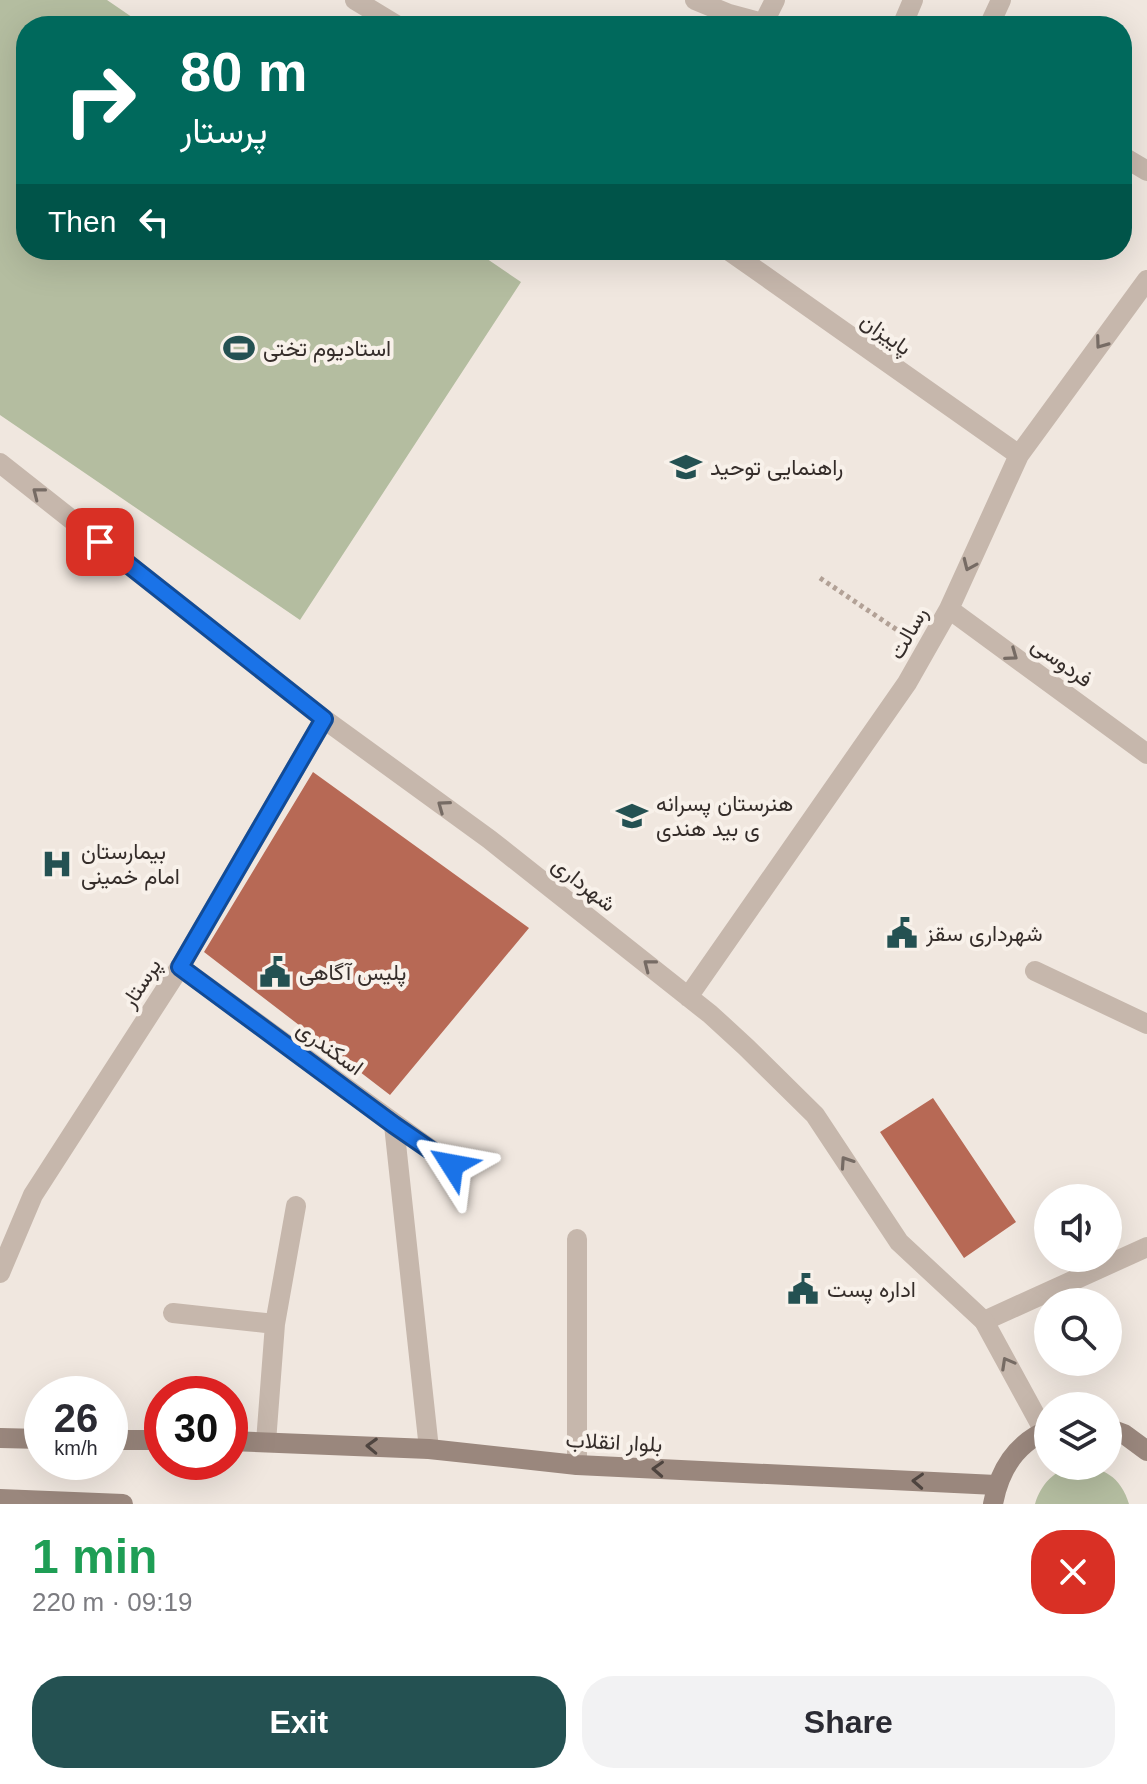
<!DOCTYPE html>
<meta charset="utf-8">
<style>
body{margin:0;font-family:Arial,Vazirmatn,sans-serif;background:#f2f2f3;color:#2b2b33;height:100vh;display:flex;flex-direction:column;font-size:30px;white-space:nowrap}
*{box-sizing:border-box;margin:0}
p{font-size:26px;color:#7c7c81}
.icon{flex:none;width:44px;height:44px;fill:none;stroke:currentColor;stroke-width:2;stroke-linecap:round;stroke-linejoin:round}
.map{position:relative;height:1504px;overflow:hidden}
.panel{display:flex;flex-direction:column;background:#fff;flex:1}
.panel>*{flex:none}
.guide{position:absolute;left:16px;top:16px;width:1116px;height:244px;border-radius:32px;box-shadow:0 8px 32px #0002;background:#00695c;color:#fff;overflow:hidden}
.fabs{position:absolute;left:1034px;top:1184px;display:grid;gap:16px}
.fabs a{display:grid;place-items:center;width:88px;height:88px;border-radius:50%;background:#fff;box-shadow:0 8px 32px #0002;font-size:40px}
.speed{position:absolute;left:24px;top:1376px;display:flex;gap:16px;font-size:40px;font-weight:700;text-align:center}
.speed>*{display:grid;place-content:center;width:104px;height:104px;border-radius:50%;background:#fff;box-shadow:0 8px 32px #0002;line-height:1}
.speed small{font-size:20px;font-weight:400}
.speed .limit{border:12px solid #d22;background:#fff;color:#111}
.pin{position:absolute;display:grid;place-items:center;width:68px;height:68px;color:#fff;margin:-34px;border-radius:16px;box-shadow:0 4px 12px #0006}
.me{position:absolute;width:88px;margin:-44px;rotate:304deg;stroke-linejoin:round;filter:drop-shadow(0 0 6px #0008)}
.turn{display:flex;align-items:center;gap:28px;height:168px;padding:0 32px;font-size:36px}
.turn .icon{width:104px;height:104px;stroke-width:2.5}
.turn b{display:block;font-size:56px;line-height:68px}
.then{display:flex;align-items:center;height:76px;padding:0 32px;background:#0003;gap:16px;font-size:30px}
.round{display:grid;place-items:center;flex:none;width:84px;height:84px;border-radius:32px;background:#f2f2f3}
.head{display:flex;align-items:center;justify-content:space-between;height:136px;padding:0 32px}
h1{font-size:48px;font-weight:600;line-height:60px;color:#1e9e55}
.primary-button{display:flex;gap:16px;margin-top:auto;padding:16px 32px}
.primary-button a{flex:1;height:92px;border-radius:32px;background:#245152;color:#fff;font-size:32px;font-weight:600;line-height:92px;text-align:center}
.primary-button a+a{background:#f2f2f3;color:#2b2b33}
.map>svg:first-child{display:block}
</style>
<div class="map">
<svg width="1147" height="1504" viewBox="0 0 1147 1504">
<rect width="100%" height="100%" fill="#f0e7df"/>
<path fill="#b4bda0" d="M0,0H107L145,26H26V250H474L521,282L300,620L0,415Z
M1075,1466C1103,1466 1121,1477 1129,1504H1035C1041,1484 1054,1470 1075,1466Z"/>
<path fill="#b76955" d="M313,772L529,928L390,1095L204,952Z
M933,1098L1016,1222L964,1258L880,1132Z"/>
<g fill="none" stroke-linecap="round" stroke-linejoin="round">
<path stroke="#b2a196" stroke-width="5" stroke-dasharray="4 4" stroke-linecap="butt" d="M820,578L909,638"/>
<path stroke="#c6b7ac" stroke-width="20" d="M695,0L729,14L774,26
M764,22L775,0
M902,26L913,0
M989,26L1001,0
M1122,156L1147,171
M180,967L452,1165
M1035,971L1147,1024
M394,1125L429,1449
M173,1313L275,1324
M984,1321L1147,1247
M266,1442L275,1324L296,1206
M577,1465V1239"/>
<path stroke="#c6b7ac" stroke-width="20" d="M355,0L398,26
M728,250L1019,455
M0,463L324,719L489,839L710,1014L746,1047L815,1115L899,1242L984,1321L1044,1431
M949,609L1147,754
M688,997L907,683L949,609L1019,455L1147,280
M0,1273L33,1195L180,967L324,719"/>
<path stroke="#9a877d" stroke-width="20" d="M1108,1428L1124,1434L1147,1451
M0,1438L42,1439
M110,1440H162
M230,1441L429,1449L577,1465L996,1485
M0,1499L123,1504
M993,1504C999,1471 1016,1443 1048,1430"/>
</g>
<defs><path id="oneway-chevron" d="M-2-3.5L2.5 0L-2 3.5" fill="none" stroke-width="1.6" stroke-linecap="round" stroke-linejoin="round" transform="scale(2)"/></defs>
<g stroke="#766b64">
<use href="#oneway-chevron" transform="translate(1101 343) rotate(126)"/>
<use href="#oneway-chevron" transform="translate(38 493) rotate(-142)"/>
<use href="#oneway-chevron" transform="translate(969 565) rotate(114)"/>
<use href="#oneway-chevron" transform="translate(1012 655) rotate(36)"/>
<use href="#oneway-chevron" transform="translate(443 806) rotate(-144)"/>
<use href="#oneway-chevron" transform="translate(649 965) rotate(-142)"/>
<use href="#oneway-chevron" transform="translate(846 1162) rotate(-124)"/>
<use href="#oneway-chevron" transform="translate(1007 1363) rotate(-119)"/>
</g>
<g stroke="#4e443f">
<use href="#oneway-chevron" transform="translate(372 1446) rotate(-178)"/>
<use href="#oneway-chevron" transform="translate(658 1469) rotate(-177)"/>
<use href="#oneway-chevron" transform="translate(918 1481) rotate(-177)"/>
</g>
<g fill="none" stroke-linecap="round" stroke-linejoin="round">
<defs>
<path id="route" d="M100,542L324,719L180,967L394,1125L452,1165"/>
</defs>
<use href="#route" stroke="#114b97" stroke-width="20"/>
<use href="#route" stroke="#1a73e8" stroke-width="14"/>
</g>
<defs>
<symbol id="stadium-bare" viewBox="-9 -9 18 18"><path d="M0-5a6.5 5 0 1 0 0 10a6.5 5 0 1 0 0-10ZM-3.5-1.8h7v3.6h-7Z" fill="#245152" stroke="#f8f1ea" stroke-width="2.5" paint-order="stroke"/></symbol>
<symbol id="school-bare" viewBox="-9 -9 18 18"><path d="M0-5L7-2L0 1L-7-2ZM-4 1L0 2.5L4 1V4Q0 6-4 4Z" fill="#245152" stroke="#f8f1ea" stroke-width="2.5" paint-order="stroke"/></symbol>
<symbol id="hospital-bare" viewBox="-9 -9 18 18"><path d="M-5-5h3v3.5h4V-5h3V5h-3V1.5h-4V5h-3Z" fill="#245152" stroke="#f8f1ea" stroke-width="2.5" paint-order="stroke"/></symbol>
<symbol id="civic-bare" viewBox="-9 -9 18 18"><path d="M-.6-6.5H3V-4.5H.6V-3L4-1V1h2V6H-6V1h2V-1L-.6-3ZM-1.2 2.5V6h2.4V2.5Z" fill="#245152" stroke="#f8f1ea" stroke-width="2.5" paint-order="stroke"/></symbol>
</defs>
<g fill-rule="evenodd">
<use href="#stadium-bare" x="217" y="326" width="44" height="44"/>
<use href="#school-bare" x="664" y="445" width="44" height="44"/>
<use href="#school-bare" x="610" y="794" width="44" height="44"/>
<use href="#hospital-bare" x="35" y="842" width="44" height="44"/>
<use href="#civic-bare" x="880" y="911" width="44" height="44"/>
<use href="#civic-bare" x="253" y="950" width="44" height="44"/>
<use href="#civic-bare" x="781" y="1267" width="44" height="44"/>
</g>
<g text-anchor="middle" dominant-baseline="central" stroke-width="8" stroke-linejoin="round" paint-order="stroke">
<g font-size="22" fill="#352d2a" stroke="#f8f1ea">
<text transform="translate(886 334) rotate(35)">پاییزان</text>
<text transform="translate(908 633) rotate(-61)">رسالت</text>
<text transform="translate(1062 662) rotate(36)">فردوسی</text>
<text transform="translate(584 884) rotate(38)">شهرداری</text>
<text transform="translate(141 983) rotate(-57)">پرستار</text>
<text transform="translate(330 1048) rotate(36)">اسکندری</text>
<text transform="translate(614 1442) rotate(3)">بلوار انقلاب</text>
</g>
<g font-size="22" fill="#352d2a" stroke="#f8f1ea" text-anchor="start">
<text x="263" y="348">استادیوم تختی</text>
<text x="710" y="467">راهنمایی توحید</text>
<text x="656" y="803">هنرستان پسرانه<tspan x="656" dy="25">ی بید هندی</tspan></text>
<text x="81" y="851">بیمارستان<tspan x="81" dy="25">امام خمینی</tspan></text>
<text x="926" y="933">شهرداری سقز</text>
<text x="299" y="972">پلیس آگاهی</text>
<text x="827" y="1289">اداره پست</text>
</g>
</g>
</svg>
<div class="fabs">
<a><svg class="icon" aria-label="sound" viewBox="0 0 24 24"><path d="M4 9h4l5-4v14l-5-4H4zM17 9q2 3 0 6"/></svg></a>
<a><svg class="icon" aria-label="search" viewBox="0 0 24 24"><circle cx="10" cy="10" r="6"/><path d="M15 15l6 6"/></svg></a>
<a><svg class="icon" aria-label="layers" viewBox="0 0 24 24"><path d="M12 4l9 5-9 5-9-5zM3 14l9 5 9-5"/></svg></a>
</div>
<div class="speed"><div>26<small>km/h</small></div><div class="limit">30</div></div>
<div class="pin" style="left:100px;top:542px;background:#d93025"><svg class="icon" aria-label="arrive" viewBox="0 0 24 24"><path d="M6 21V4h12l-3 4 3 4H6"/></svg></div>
<svg class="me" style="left:452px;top:1165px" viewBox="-20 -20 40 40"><path d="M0-17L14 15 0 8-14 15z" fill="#1a73e8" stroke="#fff" stroke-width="4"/></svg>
<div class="guide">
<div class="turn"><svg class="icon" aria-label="right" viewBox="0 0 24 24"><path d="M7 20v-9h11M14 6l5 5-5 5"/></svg><div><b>80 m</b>پرستار</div></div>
<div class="then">Then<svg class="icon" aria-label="left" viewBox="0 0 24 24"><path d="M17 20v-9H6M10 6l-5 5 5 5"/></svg></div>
</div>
</div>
<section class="panel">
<div class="head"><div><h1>1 min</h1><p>220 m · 09:19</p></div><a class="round" style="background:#d93025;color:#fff"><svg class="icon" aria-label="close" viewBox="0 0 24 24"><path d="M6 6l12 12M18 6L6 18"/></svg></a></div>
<div class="primary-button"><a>Exit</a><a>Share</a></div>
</section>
